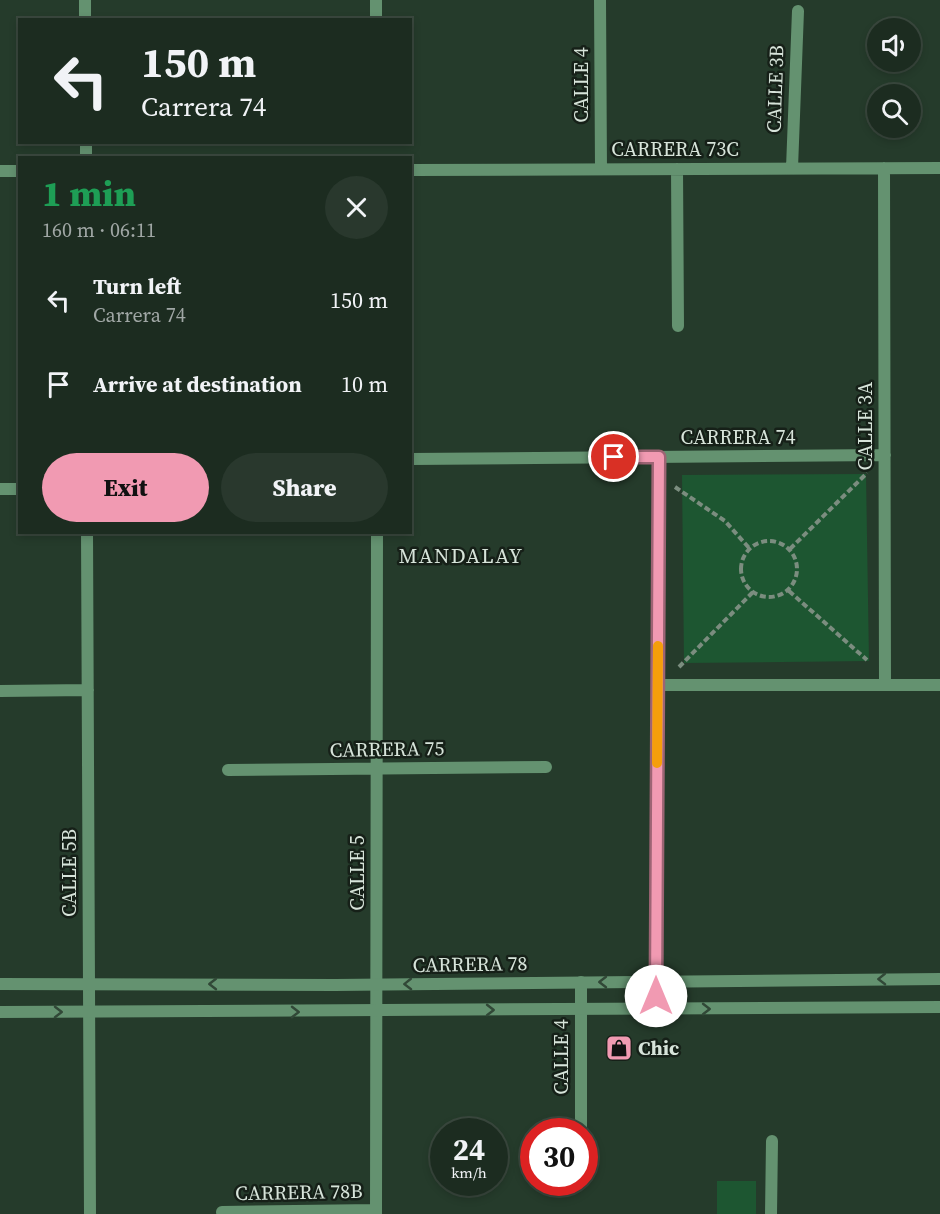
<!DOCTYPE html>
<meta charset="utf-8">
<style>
body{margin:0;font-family:"Source Serif 4",serif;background:#29382d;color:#f1f3f6;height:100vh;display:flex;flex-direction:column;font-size:22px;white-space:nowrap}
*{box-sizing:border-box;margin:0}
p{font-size:20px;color:#a0a7a5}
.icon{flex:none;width:33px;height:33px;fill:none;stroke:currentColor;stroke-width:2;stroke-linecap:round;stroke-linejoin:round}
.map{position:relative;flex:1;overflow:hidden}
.details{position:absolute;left:18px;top:156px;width:394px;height:378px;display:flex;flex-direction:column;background:#1c2c20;border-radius:0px;box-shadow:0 3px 9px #0003,0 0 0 2px #3a483e}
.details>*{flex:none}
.hud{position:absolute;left:18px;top:18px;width:394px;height:126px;border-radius:0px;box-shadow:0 3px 9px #0003,0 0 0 2px #3a483e;background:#1c2c20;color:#f1f3f6;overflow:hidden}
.buttons{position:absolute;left:867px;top:18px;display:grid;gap:12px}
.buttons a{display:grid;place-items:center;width:54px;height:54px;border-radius:50%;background:#1c2c20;box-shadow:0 3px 9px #0003,0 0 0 2px #3a483e;font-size:30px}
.speed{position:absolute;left:430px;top:1118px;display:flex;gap:12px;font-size:30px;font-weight:700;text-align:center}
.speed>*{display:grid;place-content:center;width:78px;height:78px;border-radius:50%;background:#1c2c20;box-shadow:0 3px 9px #0003,0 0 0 2px #3a483e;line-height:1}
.speed small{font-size:15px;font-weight:400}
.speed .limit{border:9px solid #d22;background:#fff;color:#111}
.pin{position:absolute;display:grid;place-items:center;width:51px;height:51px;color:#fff;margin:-26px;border:3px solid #fff;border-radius:50%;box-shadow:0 2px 6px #0007}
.me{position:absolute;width:66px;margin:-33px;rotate:0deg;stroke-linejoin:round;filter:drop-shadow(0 0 4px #0008)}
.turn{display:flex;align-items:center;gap:21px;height:126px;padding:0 24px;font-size:27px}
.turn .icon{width:78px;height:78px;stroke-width:2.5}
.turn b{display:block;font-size:42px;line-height:51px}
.round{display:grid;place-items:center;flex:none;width:63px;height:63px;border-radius:32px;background:#29382d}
.overview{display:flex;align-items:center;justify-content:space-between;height:102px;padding:0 24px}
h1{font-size:36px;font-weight:800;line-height:45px;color:#1e9e55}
.button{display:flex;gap:12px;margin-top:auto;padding:12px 24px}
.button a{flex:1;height:69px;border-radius:36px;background:#f19ab2;color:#111;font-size:24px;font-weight:800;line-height:69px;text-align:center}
.button a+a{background:#29382d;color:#f1f3f6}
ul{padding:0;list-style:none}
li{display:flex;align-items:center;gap:18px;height:84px;padding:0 24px}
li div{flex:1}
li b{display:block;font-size:22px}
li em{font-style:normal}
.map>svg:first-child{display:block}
</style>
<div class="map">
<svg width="940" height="1214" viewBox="0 0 940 1214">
<rect width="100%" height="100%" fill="#253b2b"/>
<path fill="#1d5631" d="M866,474L869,661L684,663L682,475Z
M717,1181H756V1214H717Z"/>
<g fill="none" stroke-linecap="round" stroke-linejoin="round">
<path stroke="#7b8d7f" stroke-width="4" stroke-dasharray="6 3" stroke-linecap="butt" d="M675,487L725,521L750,549
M741 569a28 28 0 1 1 56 0a28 28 0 1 1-56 0Z
M790,549L867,473
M789,591L867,660
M679,667L753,592"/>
<path stroke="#649270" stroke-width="12" d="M85,0V20
M376,0V20
M600,0L601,169
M86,142V158
M792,168L798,11
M884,168L885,685
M677,169L678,326
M411,170L940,168
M0,171H20
M411,459L885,455
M0,489H20
M87,532L90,1214
M657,685H940
M0,691L88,690
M228,770L546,767
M581,982V1131
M656,1009L659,457
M222,1212L376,1210
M376,1214L377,532
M771,1214L772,1141"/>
<path stroke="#649270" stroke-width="12" d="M0,984L335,985L940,979
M0,1012L940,1007"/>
</g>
<defs><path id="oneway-chevron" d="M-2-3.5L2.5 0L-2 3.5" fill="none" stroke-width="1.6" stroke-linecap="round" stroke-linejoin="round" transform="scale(1.5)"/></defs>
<g stroke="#314837">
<use href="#oneway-chevron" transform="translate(882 979) rotate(179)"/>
<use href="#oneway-chevron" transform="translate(603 982) rotate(180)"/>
<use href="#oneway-chevron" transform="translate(213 984) rotate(-180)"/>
<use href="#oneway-chevron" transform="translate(408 984) rotate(179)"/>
<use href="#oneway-chevron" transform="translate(706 1009)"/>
<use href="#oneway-chevron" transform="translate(490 1010)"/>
<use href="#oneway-chevron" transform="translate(58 1012)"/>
<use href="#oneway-chevron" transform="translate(295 1012)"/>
</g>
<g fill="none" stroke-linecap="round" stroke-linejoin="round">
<defs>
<path id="route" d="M614,457H659L656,996"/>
</defs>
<use href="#route" stroke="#9d6474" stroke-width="15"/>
<use href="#route" stroke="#f19ab2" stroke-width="10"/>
<path stroke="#f59e0b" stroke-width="10" d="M657,763L658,646"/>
</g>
<defs>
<symbol id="shop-square" viewBox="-11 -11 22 22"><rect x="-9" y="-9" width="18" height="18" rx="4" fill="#f19ab2" stroke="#162018"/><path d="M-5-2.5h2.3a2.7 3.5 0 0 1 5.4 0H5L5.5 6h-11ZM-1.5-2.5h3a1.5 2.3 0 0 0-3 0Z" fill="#111"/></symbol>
</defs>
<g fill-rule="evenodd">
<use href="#shop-square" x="604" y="1033" width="30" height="30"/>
</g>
<g text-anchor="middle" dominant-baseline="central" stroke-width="5" stroke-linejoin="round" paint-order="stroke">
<g font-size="20" fill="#d7e4da" stroke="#162018">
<text transform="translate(581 85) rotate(-90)">CALLE 4</text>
<text transform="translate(775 89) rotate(-88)">CALLE 3B</text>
<text x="675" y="149">CARRERA 73C</text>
<text transform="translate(865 426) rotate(-90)">CALLE 3A</text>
<text x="738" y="437">CARRERA 74</text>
<text transform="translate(387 749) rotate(-1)">CARRERA 75</text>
<text transform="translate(69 873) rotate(-90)">CALLE 5B</text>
<text transform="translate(357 873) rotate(-90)">CALLE 5</text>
<text transform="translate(470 964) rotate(-1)">CARRERA 78</text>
<text transform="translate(561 1057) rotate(-90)">CALLE 4</text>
<text transform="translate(299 1192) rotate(-1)">CARRERA 78B</text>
</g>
<g font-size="20" font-weight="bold" fill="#d7e4da" stroke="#162018" text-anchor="start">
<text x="638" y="1048">Chic</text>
</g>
<g font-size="21" letter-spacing="1.5" fill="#d7e4da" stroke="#162018">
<text x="461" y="555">MANDALAY</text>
</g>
</g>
</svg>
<div class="buttons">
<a><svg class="icon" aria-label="sound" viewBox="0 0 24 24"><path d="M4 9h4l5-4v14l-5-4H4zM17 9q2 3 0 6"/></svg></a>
<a><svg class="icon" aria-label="search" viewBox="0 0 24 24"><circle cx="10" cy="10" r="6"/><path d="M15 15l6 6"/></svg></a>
</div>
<div class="speed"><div>24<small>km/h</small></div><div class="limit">30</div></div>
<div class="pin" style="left:614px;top:457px;background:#d93025"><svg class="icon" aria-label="arrive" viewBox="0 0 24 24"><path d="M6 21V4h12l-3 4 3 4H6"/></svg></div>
<svg class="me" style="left:656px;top:996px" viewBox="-20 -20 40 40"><circle r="19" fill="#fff"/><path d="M0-13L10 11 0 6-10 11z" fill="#f19ab2"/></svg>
<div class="hud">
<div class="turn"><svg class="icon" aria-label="left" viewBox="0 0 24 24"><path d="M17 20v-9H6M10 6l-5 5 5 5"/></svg><div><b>150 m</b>Carrera 74</div></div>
</div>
<section class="details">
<div class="overview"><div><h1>1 min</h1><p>160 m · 06:11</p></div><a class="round"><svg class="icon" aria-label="close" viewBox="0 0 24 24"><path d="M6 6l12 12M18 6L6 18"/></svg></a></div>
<ul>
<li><svg class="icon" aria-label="left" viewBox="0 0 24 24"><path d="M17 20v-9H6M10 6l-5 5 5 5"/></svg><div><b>Turn left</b><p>Carrera 74</p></div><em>150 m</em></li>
<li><svg class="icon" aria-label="arrive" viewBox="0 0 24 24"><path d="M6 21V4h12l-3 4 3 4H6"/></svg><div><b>Arrive at destination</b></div><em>10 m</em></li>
</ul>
<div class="button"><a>Exit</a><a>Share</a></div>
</section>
</div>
